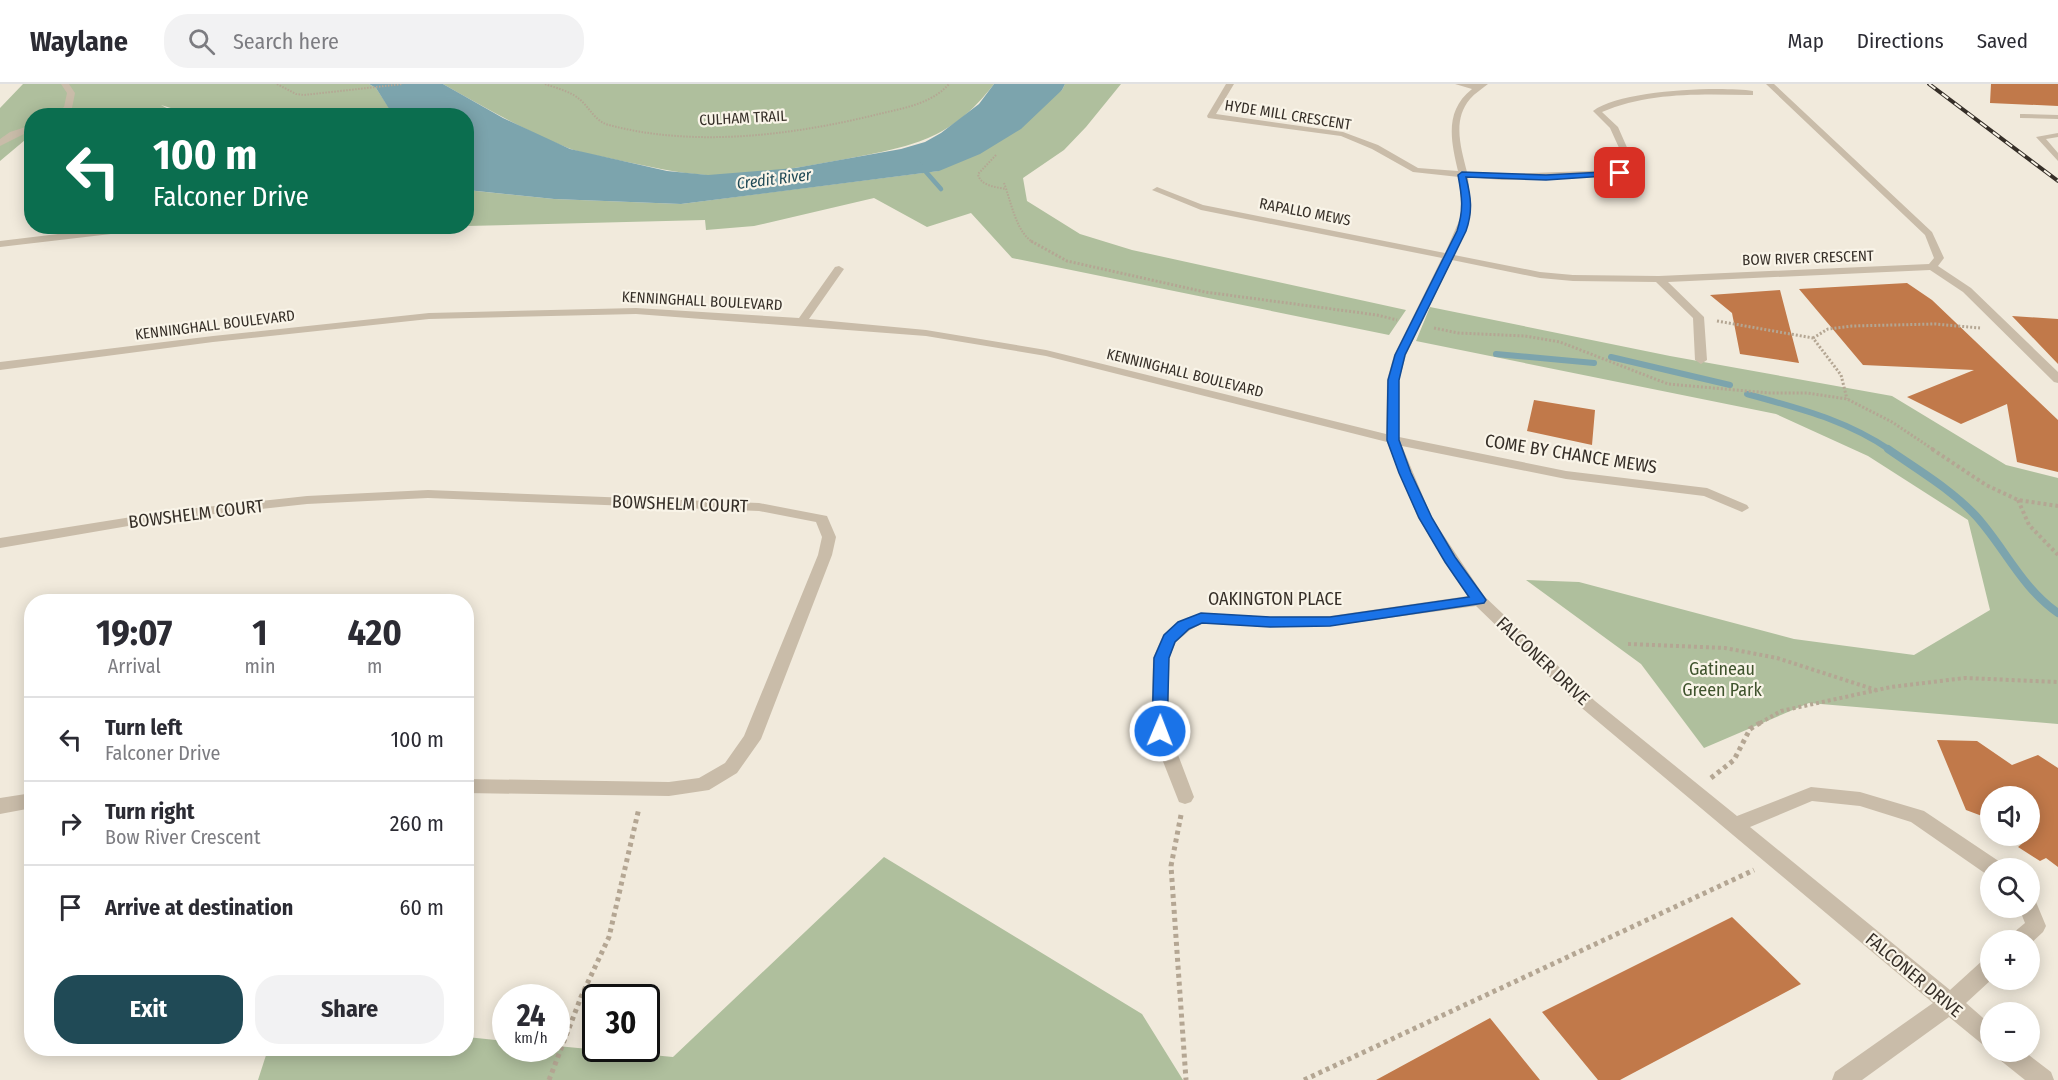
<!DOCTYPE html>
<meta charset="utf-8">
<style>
body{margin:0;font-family:"Fira Sans Condensed",sans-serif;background:#f2f2f3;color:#2b2b33;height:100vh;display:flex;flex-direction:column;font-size:22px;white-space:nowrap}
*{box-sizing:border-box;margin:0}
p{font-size:20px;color:#7c7c81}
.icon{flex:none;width:33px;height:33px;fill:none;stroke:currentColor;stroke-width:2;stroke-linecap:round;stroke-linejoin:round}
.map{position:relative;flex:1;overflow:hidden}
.drawer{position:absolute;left:24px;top:510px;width:450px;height:462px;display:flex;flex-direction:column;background:#fff;border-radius:24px;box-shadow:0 3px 15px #0003}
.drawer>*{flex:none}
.guide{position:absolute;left:24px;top:24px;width:450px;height:126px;border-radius:24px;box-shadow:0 3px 15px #0003;background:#0b6e4f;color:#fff;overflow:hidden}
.controls{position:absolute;left:1980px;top:702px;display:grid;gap:12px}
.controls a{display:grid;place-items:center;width:60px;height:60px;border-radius:50%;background:#fff;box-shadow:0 3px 15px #0003;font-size:30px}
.speed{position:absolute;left:492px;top:900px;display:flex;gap:12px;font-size:30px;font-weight:700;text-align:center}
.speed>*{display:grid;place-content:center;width:78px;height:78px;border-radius:50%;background:#fff;box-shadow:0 3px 15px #0003;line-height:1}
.speed small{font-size:15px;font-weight:400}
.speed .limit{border:3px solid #111;border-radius:9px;background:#fff;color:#111}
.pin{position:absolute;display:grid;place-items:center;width:51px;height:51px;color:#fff;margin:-26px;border-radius:12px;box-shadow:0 3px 9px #0006}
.me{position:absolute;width:66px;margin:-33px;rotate:1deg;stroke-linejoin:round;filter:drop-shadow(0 0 4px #0008)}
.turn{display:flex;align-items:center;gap:21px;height:126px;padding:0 30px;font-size:27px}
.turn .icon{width:78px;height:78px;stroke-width:2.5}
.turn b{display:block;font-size:42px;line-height:51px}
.eta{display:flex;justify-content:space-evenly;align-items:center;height:102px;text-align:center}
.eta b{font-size:36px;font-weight:700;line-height:42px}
.action{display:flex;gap:12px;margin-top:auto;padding:12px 30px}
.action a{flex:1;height:69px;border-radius:24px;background:#204a56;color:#fff;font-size:24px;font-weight:700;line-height:69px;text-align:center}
.action a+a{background:#f2f2f3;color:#2b2b33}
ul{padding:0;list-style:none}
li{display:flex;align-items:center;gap:18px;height:84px;padding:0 30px;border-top:2px solid #e1e1e2}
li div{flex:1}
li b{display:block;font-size:22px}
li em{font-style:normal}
header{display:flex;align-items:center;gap:36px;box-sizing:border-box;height:84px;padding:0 30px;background:#fff;border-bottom:2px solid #e1e1e2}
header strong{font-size:28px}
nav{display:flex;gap:33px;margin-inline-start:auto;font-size:21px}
.search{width:420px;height:54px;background:#f2f2f3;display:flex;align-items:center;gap:15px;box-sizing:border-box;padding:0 21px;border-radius:24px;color:#7c7c81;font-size:22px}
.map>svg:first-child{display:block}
</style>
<header>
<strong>Waylane</strong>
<div class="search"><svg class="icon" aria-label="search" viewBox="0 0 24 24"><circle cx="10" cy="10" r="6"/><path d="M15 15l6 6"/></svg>Search here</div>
<nav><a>Map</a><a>Directions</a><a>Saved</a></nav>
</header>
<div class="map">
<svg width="2058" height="996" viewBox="0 0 2058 996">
<rect width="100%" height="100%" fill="#f1eadc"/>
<path fill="#afbf9d" d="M23,0H369L376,4L393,30L197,32L161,21L174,28L189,31H114L117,30L32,32L31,51L0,77V24Z
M443,0H994C950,57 912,62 846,75C800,83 753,93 706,91C675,89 647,82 617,76C601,72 583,70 568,64C525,47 484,23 443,0Z
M1065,0H1121L1086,43L1064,66L1023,94L1027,117L1080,150L1132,166L1406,226L1389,251L1012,174L971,129L927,143L874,114L754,142L706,146L705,136L467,142L466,106L554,115L681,120L938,87L1062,6Z
M1430,223L1670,272L1892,312L2006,381L2058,394V640L1809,619L1704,664L1641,580L1526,496L1579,498L1794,555L1914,571L1990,526L1968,436L1868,372L1776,330L1416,257Z
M884,773L1142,930L1183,996H258L268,965L466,964L467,953L505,957L506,964H556L557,962L673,973Z"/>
<path fill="#7ca4ad" d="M369,0H443L503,34L570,65L667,87L708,91L795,84L901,65L925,58L941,49L979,20L994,0H1065L1062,6L1021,45L980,70L939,87L681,120L554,115L467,106L466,32L393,31L376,4Z"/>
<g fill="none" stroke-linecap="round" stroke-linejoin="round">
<path stroke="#7ca4ad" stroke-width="4.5" d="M919,80L941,105"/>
<path stroke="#7ca4ad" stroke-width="6" d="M1496,270L1594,279
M1611,273L1730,301
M1747,310C1800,325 1844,335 1890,366"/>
<path stroke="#7ca4ad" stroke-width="8" d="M1888,365C1918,386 1951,405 1976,432C2005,464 2021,503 2058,529"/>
</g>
<path fill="#c1794a" d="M1991,0H2058V22L1990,19Z
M1907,199L1932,216L2058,336V388L2017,378L2007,320L1961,340L1907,313L1974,286L1863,281L1799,205Z
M1780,206L1799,279L1740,270L1732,229L1710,211Z
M2012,232L2058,235V280Z
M1534,316L1595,326L1592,361L1527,347Z
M1937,656L1977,657L2012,681L2038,671L2058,684V783L2046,774L2040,777L2018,763L2024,758L2014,752H2030V712H1990V735L1966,726Z
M1732,833L1801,900L1620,996H1598L1542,928Z
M1490,934L1540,996H1376Z"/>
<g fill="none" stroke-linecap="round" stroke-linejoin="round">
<path stroke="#b4a693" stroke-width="2" stroke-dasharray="1.5 1.5" stroke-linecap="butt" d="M277,0L296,10L304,11L403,0
M545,0C556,4 569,7 578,14C589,22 595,38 609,41C695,64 794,51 879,30C904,24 931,20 949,0
M996,71L978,90C980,102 996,103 1006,105
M1004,99C1011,117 1016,149 1034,159"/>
<path stroke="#b4a693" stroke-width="3" stroke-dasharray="2 2" stroke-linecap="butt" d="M1031,157L1067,177L1205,208L1377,231L1397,236
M1717,237L1813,254L1841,291L1847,315
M1434,244L1458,249L1525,252L1560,258L1668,300L1770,309H1807L1847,315L1892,338L1934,366
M1813,254L1828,245L1852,242L1935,240L1980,244"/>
<path stroke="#b4a693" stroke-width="4" stroke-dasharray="3 3" stroke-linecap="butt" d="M1932,365L1986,401L2018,416L2058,422
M2018,416L2029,441L2058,471
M1628,560L1725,564L1777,574L1876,606
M1760,639L1781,627L1891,603L1965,594L2058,598"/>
<path stroke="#b4a693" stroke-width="5" stroke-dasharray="4 4" stroke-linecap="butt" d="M1711,694L1734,676L1750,645L1763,637
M1181,731L1171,782L1186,996
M549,996L581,913L609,853L639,724
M1304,996L1754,786"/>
<path fill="#c9bca9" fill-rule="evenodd" d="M61,0H69L75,9L72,24L64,32H54L64,23L67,9Z
M1226,0H1234L1216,30L1343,48L1378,61L1418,84L1458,87C1451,57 1444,27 1472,5L1455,0H1488C1482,5 1475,9 1470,15C1452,36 1461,64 1467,88L1502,90L1617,86L1625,77L1610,44L1593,27C1621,6 1718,2 1753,7V11H1750C1701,10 1648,8 1602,28L1618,43L1633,77L1623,91L1502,96L1468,93L1471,130L1454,171L1540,188L1573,191L1659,192L1929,180L1934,174L1925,151L1766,0H1774L1932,148L1944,174L1938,182L1971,204L2058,288V299L2054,298L1963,208L1930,186L1668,198L1704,233L1707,276L1701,280L1695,276L1693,234L1656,198L1573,197L1540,194L1452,176L1406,271L1399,296V353L1566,387L1707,404L1747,421L1749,424L1742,428L1704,412L1566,395L1402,362L1432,434L1484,512L1595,617L1737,732L1811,703L1860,708L1924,727L2000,778L2002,784H1990V791L1986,790L1911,738L1860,722L1812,717L1750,743L1950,906L1983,876L1990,874L1991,896L1966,919L1990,940V963L1982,960L1949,933L1862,996H1832L1835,988L1933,919L1583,625L1476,522L1330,542L1270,543L1203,539L1190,546L1176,558L1169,574V647L1194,713L1191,718L1185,720L1179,718L1151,647L1153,574L1163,551L1178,538L1201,529L1270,533L1330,532L1468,512L1418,434L1387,358L1046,272L926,252L636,230L429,235L213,258L0,286V278L213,252L429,229L636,224L799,234L835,183L839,182L844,185L809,235L926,246L1046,266L1386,350L1387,296L1394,271L1442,174L1201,126L1152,106L1157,103L1203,121L1445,169L1462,130L1459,93L1413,88L1372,65L1341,52L1208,34L1207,32Z
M2023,30L2058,31V35L2020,34V30Z
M32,41V46L0,62V55L10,48Z
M2058,49V53L2046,55L2058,69V77L2036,53Z
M124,142L133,145L128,148L0,163V157Z
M428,406L759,419L827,432L836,453L832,471L761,655L737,689L709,706L669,712L466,709V695L669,698L699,694L725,679L744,652L818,471L822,453L816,438L759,427L428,414L307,420L169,435L0,464V454L169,427L307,412Z
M32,709V724L0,730V714Z
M2030,815L2036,818L2046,842L2043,848L2030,860V856H2010L2013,849L2025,839L2019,824H2030Z
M1997,968H2025L2051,988L2054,996H2025L2000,976Z"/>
<defs>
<path id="rail" d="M1929,0L2058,97"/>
</defs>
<use href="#rail" stroke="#362f28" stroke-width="4"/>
<use href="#rail" stroke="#f9f4e8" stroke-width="2" stroke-dasharray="8" stroke-linecap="butt"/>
</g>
<path fill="#1a73e8" stroke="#114b97" stroke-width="1.5" d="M1623,87V91H1620L1546,96L1466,93C1471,113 1473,127 1466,147L1405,271L1399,296V356L1411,389L1432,434L1455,473L1484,513L1486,516L1484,519L1330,542L1270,543L1202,539L1189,545L1175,558L1169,574L1167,647L1165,651H1154L1152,647L1154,574L1164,551L1178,538L1201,529L1270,533H1330L1469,513L1445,478L1419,434L1399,389L1387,356L1388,296L1395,271L1457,147C1464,126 1462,112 1458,91L1462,88L1546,91Z"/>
<g text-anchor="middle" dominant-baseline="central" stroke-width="4.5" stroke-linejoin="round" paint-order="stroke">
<g font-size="15" fill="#362f28" stroke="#f9f4e8">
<text transform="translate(1288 31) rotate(9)">HYDE MILL CRESCENT</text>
<text transform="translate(743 34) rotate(-3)">CULHAM TRAIL</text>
<text transform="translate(1305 128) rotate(11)">RAPALLO MEWS</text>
<text transform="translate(1808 174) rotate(-2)">BOW RIVER CRESCENT</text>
<text transform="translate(702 217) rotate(3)">KENNINGHALL BOULEVARD</text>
<text transform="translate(215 241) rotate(-7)">KENNINGHALL BOULEVARD</text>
<text transform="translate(1185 289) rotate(14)">KENNINGHALL BOULEVARD</text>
</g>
<g font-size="16" font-style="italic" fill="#204a56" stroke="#f9f4e8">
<text transform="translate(774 95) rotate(-7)">Credit River</text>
</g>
<g font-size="18" fill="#362f28" stroke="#f9f4e8">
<text transform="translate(1571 370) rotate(9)">COME BY CHANCE MEWS</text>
<text transform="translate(680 420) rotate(2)">BOWSHELM COURT</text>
<text transform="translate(196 430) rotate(-7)">BOWSHELM COURT</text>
<text x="1275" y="515">OAKINGTON PLACE</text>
<text transform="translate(1543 577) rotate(43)">FALCONER DRIVE</text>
<text transform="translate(1914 891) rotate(40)">FALCONER DRIVE</text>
</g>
<g font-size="18" fill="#3f532d" stroke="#f9f4e8">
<text x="1722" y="585">Gatineau<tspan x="1722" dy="21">Green Park</tspan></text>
</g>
</g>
</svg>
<div class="controls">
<a><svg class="icon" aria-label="sound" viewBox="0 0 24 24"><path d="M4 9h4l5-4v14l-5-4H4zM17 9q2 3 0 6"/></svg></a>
<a><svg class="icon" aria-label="search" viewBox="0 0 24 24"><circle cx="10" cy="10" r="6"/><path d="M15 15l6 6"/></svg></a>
<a>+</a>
<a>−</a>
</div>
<div class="speed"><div>24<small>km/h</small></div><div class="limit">30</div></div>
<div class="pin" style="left:1620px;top:89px;background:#d93025"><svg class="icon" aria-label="arrive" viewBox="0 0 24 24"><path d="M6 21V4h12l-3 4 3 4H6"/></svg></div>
<svg class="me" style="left:1160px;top:647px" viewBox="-20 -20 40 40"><circle r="17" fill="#1a73e8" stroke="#fff" stroke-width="3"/><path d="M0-11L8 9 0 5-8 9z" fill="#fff"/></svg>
<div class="guide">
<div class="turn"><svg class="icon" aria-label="left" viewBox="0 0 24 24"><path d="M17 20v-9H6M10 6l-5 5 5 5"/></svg><div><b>100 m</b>Falconer Drive</div></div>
</div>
<section class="drawer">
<div class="eta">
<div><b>19:07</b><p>Arrival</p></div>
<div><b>1</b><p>min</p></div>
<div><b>420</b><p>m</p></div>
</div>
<ul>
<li><svg class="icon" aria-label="left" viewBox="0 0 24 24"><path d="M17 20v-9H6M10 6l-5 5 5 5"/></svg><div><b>Turn left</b><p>Falconer Drive</p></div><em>100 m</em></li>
<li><svg class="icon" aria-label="right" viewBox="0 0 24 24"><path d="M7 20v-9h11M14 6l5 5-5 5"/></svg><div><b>Turn right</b><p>Bow River Crescent</p></div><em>260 m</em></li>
<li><svg class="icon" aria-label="arrive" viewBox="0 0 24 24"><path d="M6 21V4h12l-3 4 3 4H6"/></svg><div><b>Arrive at destination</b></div><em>60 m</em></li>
</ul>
<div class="action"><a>Exit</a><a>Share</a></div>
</section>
</div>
